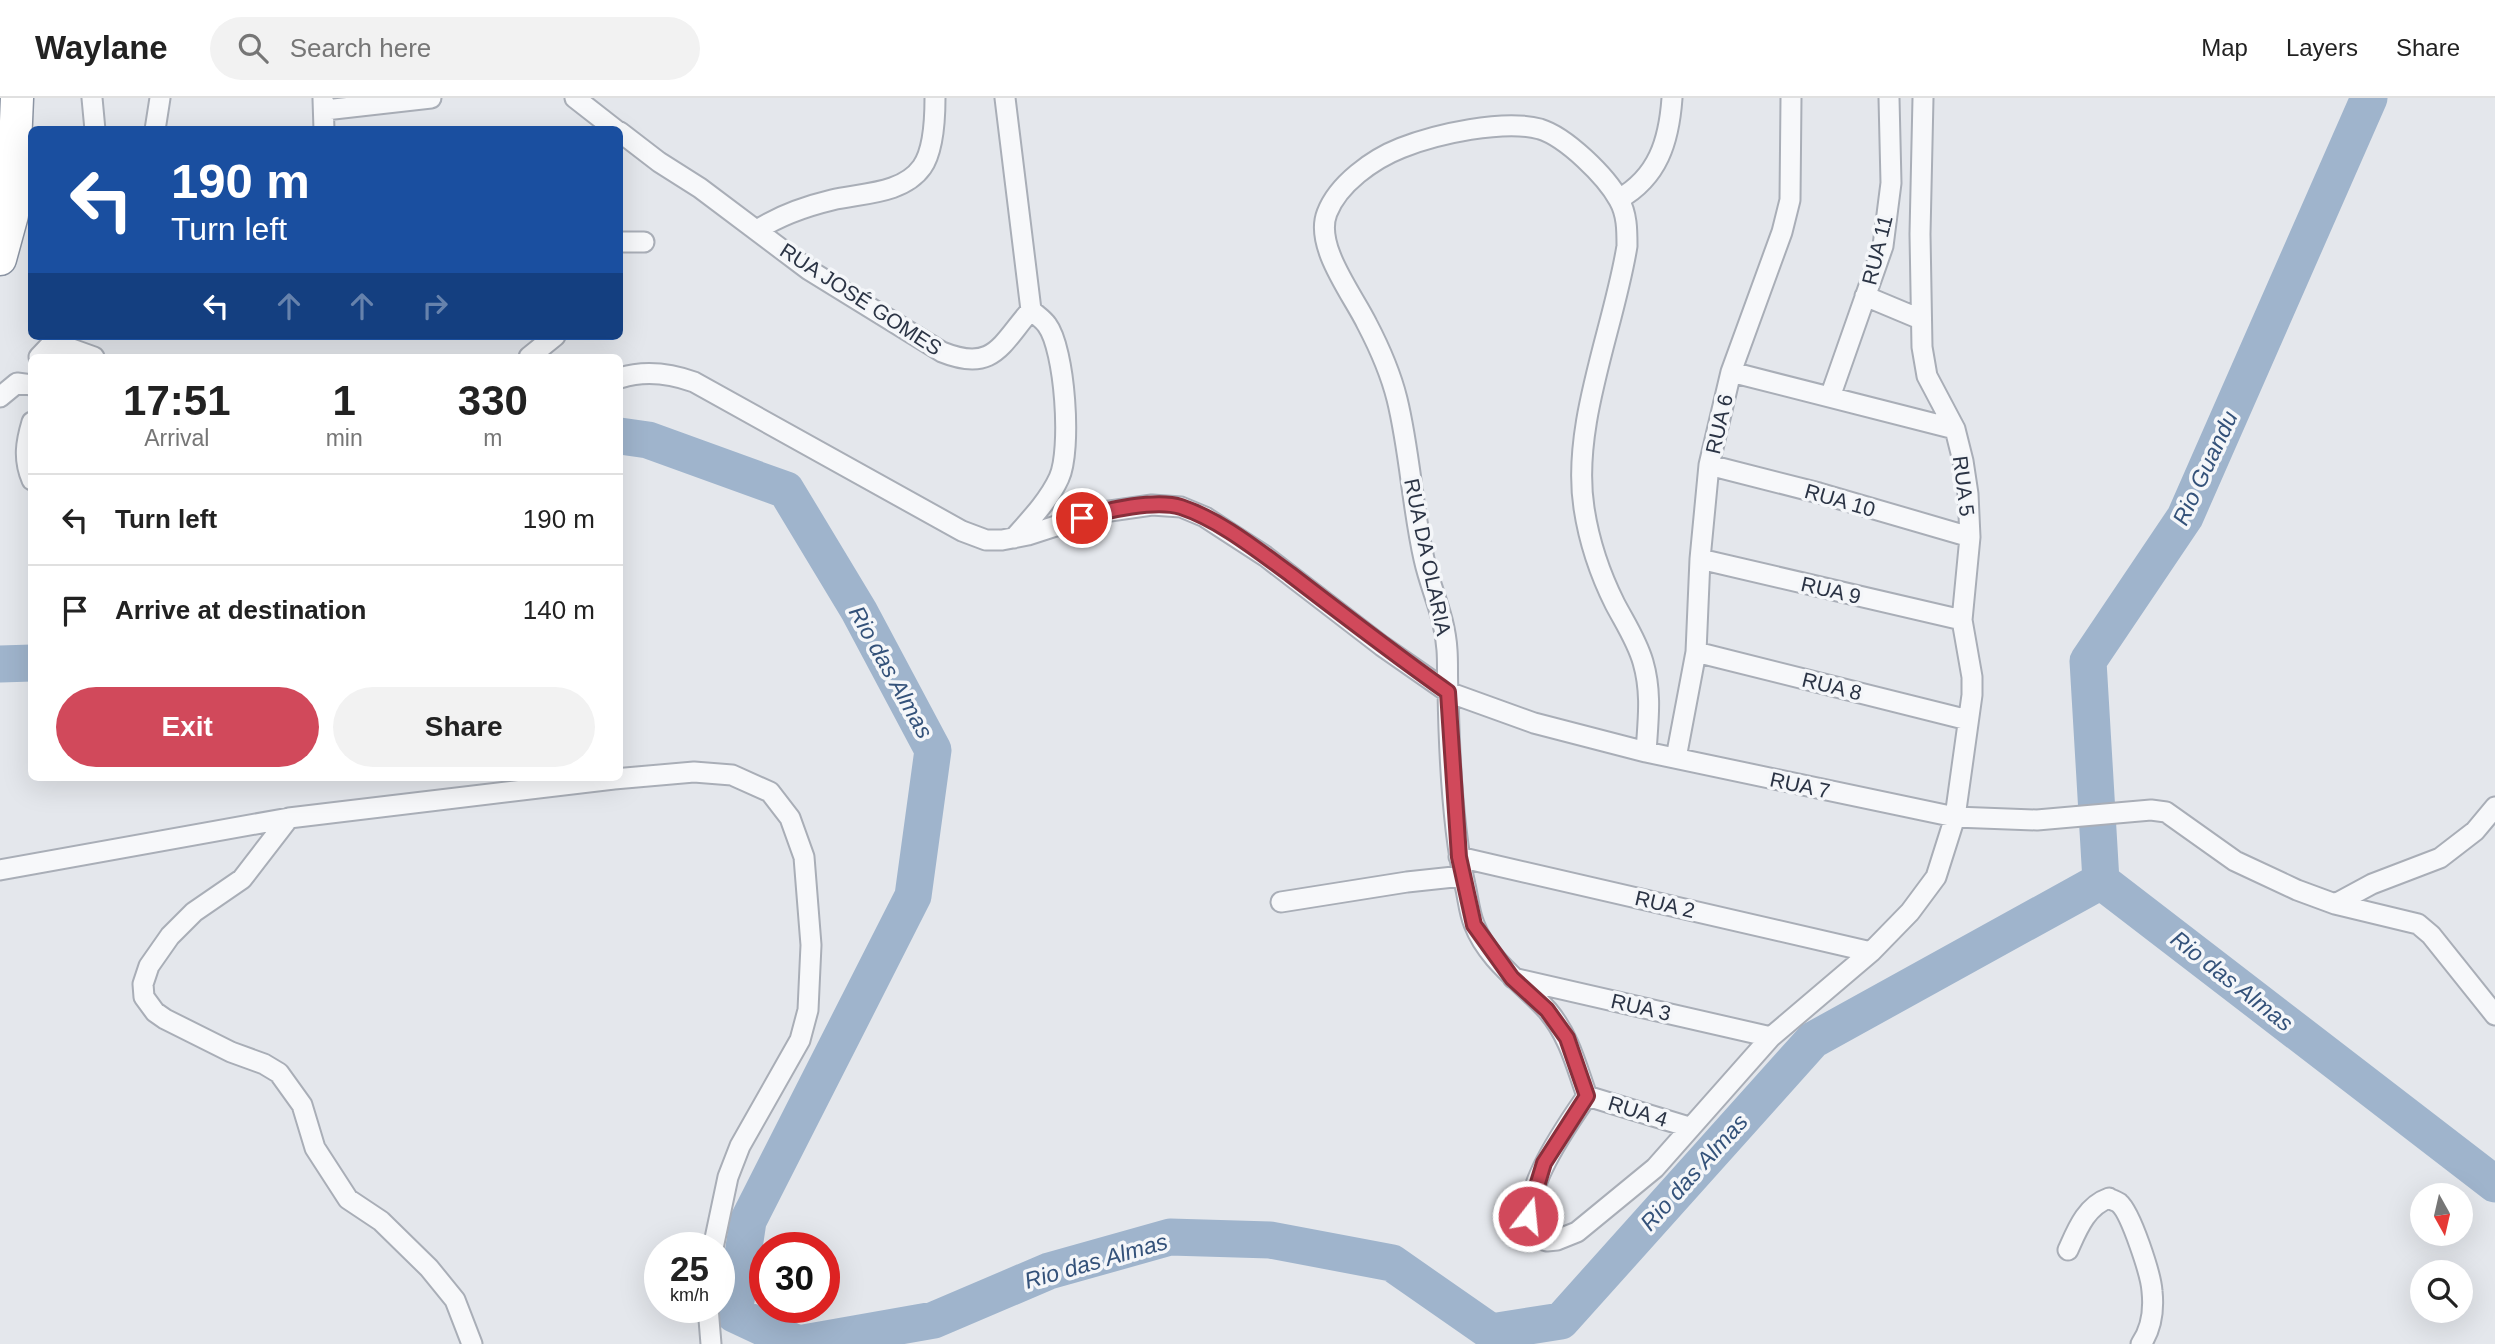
<!DOCTYPE html>
<meta charset="utf-8">
<style>
body{margin:0;font-family:Arial,sans-serif;background:#f2f2f2;color:#222;height:100vh;display:flex;flex-direction:column;font-size:26px;white-space:nowrap}
*{box-sizing:border-box;margin:0}
p{font-size:23px;color:#767676}
.icon{flex:none;width:38px;height:38px;fill:none;stroke:currentColor;stroke-width:2;stroke-linecap:round;stroke-linejoin:round}
.map{position:relative;flex:1;overflow:hidden}
.side{position:absolute;left:28px;top:256px;width:595px;height:427px;display:flex;flex-direction:column;background:#fff;border-radius:10px;box-shadow:0 7px 28px #0002}
.side>*{flex:none}
.guide{position:absolute;left:28px;top:28px;width:595px;height:214px;border-radius:10px;box-shadow:0 7px 28px #0002;background:#1a4fa0;color:#fff;overflow:hidden}
.needle{width:46px;rotate:172deg}
.controls{position:absolute;left:2410px;top:1085px;display:grid;gap:14px}
.controls a{display:grid;place-items:center;width:63px;height:63px;border-radius:50%;background:#fff;box-shadow:0 7px 28px #0002;font-size:35px}
.speed{position:absolute;left:644px;top:1134px;display:flex;gap:14px;font-size:35px;font-weight:700;text-align:center}
.speed>*{display:grid;place-content:center;width:91px;height:91px;border-radius:50%;background:#fff;box-shadow:0 7px 28px #0002;line-height:1}
.speed small{font-size:18px;font-weight:400}
.speed .limit{border:10px solid #d22;background:#fff;color:#111}
.pin{position:absolute;display:grid;place-items:center;width:60px;height:60px;color:#fff;margin:-30px;border:4px solid #fff;border-radius:50%;box-shadow:0 2px 7px #0007}
.me{position:absolute;width:77px;margin:-38px;rotate:16deg;stroke-linejoin:round;filter:drop-shadow(0 0 5px #0008)}
.turn{display:flex;align-items:center;gap:24px;height:147px;padding:0 28px;font-size:32px}
.turn .icon{width:91px;height:91px;stroke-width:2.5}
.turn b{display:block;font-size:49px;line-height:60px}
.lanes{display:flex;align-items:center;height:66px;padding:0 28px;background:#0003;justify-content:center;gap:35px;direction:ltr}
.lanes .off{opacity:.35}
.eta{display:flex;justify-content:space-evenly;align-items:center;height:119px;text-align:center}
.eta b{font-size:42px;font-weight:800;line-height:49px}
.button{display:flex;gap:14px;margin-top:auto;padding:14px 28px}
.button a{flex:1;height:80px;border-radius:42px;background:#d1495b;color:#fff;font-size:28px;font-weight:800;line-height:80px;text-align:center}
.button a+a{background:#f2f2f2;color:#222}
ul{padding:0;list-style:none}
li{display:flex;align-items:center;gap:21px;height:91px;padding:0 28px;border-top:2px solid #e0e0e0}
li div{flex:1}
li b{display:block;font-size:26px}
li em{font-style:normal}
header{display:flex;align-items:center;gap:42px;box-sizing:border-box;height:98px;padding:0 35px;background:#fff;border-bottom:2px solid #e0e0e0}
header strong{font-size:33px}
nav{display:flex;gap:38px;margin-inline-start:auto;font-size:24px}
.search{width:490px;height:63px;background:#f2f2f2;display:flex;align-items:center;gap:18px;box-sizing:border-box;padding:0 24px;border-radius:38px;color:#767676;font-size:26px}
.map>svg:first-child{display:block}
</style>
<header>
<strong>Waylane</strong>
<div class="search"><svg class="icon" aria-label="search" viewBox="0 0 24 24"><circle cx="10" cy="10" r="6"/><path d="M15 15l6 6"/></svg>Search here</div>
<nav><a>Map</a><a>Layers</a><a>Share</a></nav>
</header>
<div class="map">
<svg width="2495" height="1246" viewBox="0 0 2495 1246">
<rect width="100%" height="100%" fill="#e4e7ec"/>
<g fill="none" stroke-linecap="round" stroke-linejoin="round">
<path stroke="#9fb4cc" stroke-width="37" d="M620,338L648,342L786,392L859,513L933,652L913,798L748,1123L734,1216L798,1246
M0,566L32,565
M2101,783L2088,563L2185,419L2369,0
M798,1246L934,1222L1049,1173L1170,1139L1270,1142L1392,1165L1491,1234L1561,1223L1813,942L2101,783L2495,1086"/>
<defs>
<path id="minor" d="M92,0L95,32
M575,0L616,32
M1005,0L1031,212C1036,217 1043,221 1047,227C1065,251 1072,352 1059,380C1049,402 1030,422 1014,440
M323,1L324,32
M325,12L431,0
M155,32L160,0
M620,34L659,64L700,90L809,172L942,254C994,275 1001,246 1031,212
M1619,101C1658,79 1669,43 1672,0
M757,132C779,118 807,108 832,102C862,95 903,96 922,69C934,52 935,20 935,0
M620,144H644
M1865,198L1920,221
M55,245L94,259
M39,259L59,238
M529,259L555,238
M1731,274L1955,331
M620,280C645,272 669,275 694,284L962,433L986,442H1002L1028,437L1096,415L1152,407L1181,409L1205,419L1265,458L1382,548L1448,594L1534,625L1646,654L1955,719L2037,722L2151,712L2166,714L2235,763L2297,792L2335,806L2418,826L2431,837L2495,917
M0,299L17,285L32,287
M1830,299L1883,148L1891,85L1889,0
M32,324C26,344 23,361 32,382
M1709,367L1819,395L1970,439
M1700,461L1962,522
M1696,554L1968,622
M1646,654C1648,623 1652,595 1643,564C1637,543 1625,525 1615,506C1600,476 1589,443 1584,410C1571,327 1614,230 1627,148C1627,132 1627,116 1619,102C1606,78 1566,39 1540,31C1504,21 1436,36 1401,50C1373,61 1338,86 1327,115C1314,148 1353,197 1367,226C1379,249 1391,277 1397,301C1410,354 1412,408 1424,461C1431,493 1445,518 1447,552C1448,565 1447,579 1448,592C1449,653 1452,728 1465,787C1468,799 1469,814 1474,826C1488,863 1523,885 1548,913C1569,938 1576,967 1587,998C1567,1027 1511,1105 1535,1139L1547,1143L1557,1142L1577,1134L1655,1070L1771,939L1871,854L1910,814L1936,779L1955,719L1972,597V579L1962,522L1970,439L1968,396L1963,363L1955,331L1927,278L1922,249L1920,136L1923,0
M1676,660L1696,554L1700,461L1709,367L1731,274L1782,134L1790,102L1791,0
M289,720L242,781L194,814L170,838L149,868L143,886L144,899L155,914L165,921L231,954L264,966L279,975L302,1007L315,1050L348,1101L381,1123L429,1170L455,1202L472,1246
M1459,759L1871,854
M0,772L289,720L614,681L694,674L732,677L770,694L790,720L804,759L811,847L808,912L800,942L740,1048L728,1079L713,1150
M1281,804L1407,784L1463,778
M2335,806L2372,786L2440,760L2475,733L2495,709
M1513,880L1771,939
M1587,998L1689,1029
M2068,1152C2077,1132 2086,1108 2109,1100C2110,1101 2118,1104 2119,1105C2131,1115 2151,1177 2152,1193C2154,1212 2152,1230 2141,1246
M708,1209L711,1246"/>
<path id="trunk" d="M0,161L12,117L17,0"/>
</defs>
<use href="#minor" stroke="#a9aeb7" stroke-width="23"/>
<use href="#trunk" stroke="#8b94a3" stroke-width="35"/>
<use href="#minor" stroke="#f7f8fa" stroke-width="19"/>
<use href="#trunk" stroke="#fff" stroke-width="32"/>
</g>
<g fill="none" stroke-linecap="round" stroke-linejoin="round">
<defs>
<path id="route" d="M1082,420C1107,412 1156,401 1181,409C1220,422 1257,452 1290,476C1342,516 1394,556 1448,594L1459,759L1474,827L1512,880L1547,912L1567,940L1587,998L1544,1065L1528,1118"/>
</defs>
<use href="#route" stroke="#882f3b" stroke-width="18"/>
<use href="#route" stroke="#d1495b" stroke-width="12"/>
</g>
<g text-anchor="middle" dominant-baseline="central" stroke-width="7" stroke-linejoin="round" paint-order="stroke">
<g font-size="21" fill="#2b3445" stroke="#f4f6f9">
<text transform="translate(1877 152) rotate(-76)">RUA 11</text>
<text transform="translate(861 201) rotate(33)">RUA JOSÉ GOMES</text>
<text transform="translate(1719 326) rotate(-77)">RUA 6</text>
<text transform="translate(1964 388) rotate(83)">RUA 5</text>
<text transform="translate(1840 402) rotate(16)">RUA 10</text>
<text transform="translate(1428 459) rotate(78)">RUA DA OLARIA</text>
<text transform="translate(1831 492) rotate(13)">RUA 9</text>
<text transform="translate(1832 588) rotate(14)">RUA 8</text>
<text transform="translate(1800 687) rotate(12)">RUA 7</text>
<text transform="translate(1665 806) rotate(13)">RUA 2</text>
<text transform="translate(1641 909) rotate(13)">RUA 3</text>
<text transform="translate(1638 1013) rotate(17)">RUA 4</text>
</g>
<g font-size="23" font-style="italic" fill="#34527a" stroke="#f4f6f9">
<text transform="translate(2205 370) rotate(-65)">Rio Guandu</text>
<text transform="translate(891 574) rotate(61)">Rio das Almas</text>
<text transform="translate(2232 883) rotate(38)">Rio das Almas</text>
<text transform="translate(1694 1074) rotate(-48)">Rio das Almas</text>
<text transform="translate(1096 1163) rotate(-16)">Rio das Almas</text>
</g>
</g>
</svg>
<div class="controls">
<a><svg class="needle" viewBox="-14 -14 28 28"><path d="M0-13l5 13h-10z" fill="#e53935"/><path d="M0 13l5-13h-10z" fill="#767676"/></svg></a>
<a><svg class="icon" aria-label="search" viewBox="0 0 24 24"><circle cx="10" cy="10" r="6"/><path d="M15 15l6 6"/></svg></a>
</div>
<div class="speed"><div>25<small>km/h</small></div><div class="limit">30</div></div>
<div class="pin" style="left:1082px;top:420px;background:#d93025"><svg class="icon" aria-label="arrive" viewBox="0 0 24 24"><path d="M6 21V4h12l-3 4 3 4H6"/></svg></div>
<svg class="me" style="left:1528px;top:1118px" viewBox="-20 -20 40 40"><circle r="17" fill="#d1495b" stroke="#fff" stroke-width="3"/><path d="M0-11L8 9 0 5-8 9z" fill="#fff"/></svg>
<div class="guide">
<div class="turn"><svg class="icon" aria-label="left" viewBox="0 0 24 24"><path d="M17 20v-9H6M10 6l-5 5 5 5"/></svg><div><b>190 m</b>Turn left</div></div>
<div class="lanes"><svg class="icon" aria-label="left" viewBox="0 0 24 24"><path d="M17 20v-9H6M10 6l-5 5 5 5"/></svg><svg class="icon off" aria-label="ahead" viewBox="0 0 24 24"><path d="M12 20V5M6 11l6-6 6 6"/></svg><svg class="icon off" aria-label="ahead" viewBox="0 0 24 24"><path d="M12 20V5M6 11l6-6 6 6"/></svg><svg class="icon off" aria-label="right" viewBox="0 0 24 24"><path d="M7 20v-9h11M14 6l5 5-5 5"/></svg></div>
</div>
<section class="side">
<div class="eta">
<div><b>17:51</b><p>Arrival</p></div>
<div><b>1</b><p>min</p></div>
<div><b>330</b><p>m</p></div>
</div>
<ul>
<li><svg class="icon" aria-label="left" viewBox="0 0 24 24"><path d="M17 20v-9H6M10 6l-5 5 5 5"/></svg><div><b>Turn left</b></div><em>190 m</em></li>
<li><svg class="icon" aria-label="arrive" viewBox="0 0 24 24"><path d="M6 21V4h12l-3 4 3 4H6"/></svg><div><b>Arrive at destination</b></div><em>140 m</em></li>
</ul>
<div class="button"><a>Exit</a><a>Share</a></div>
</section>
</div>
